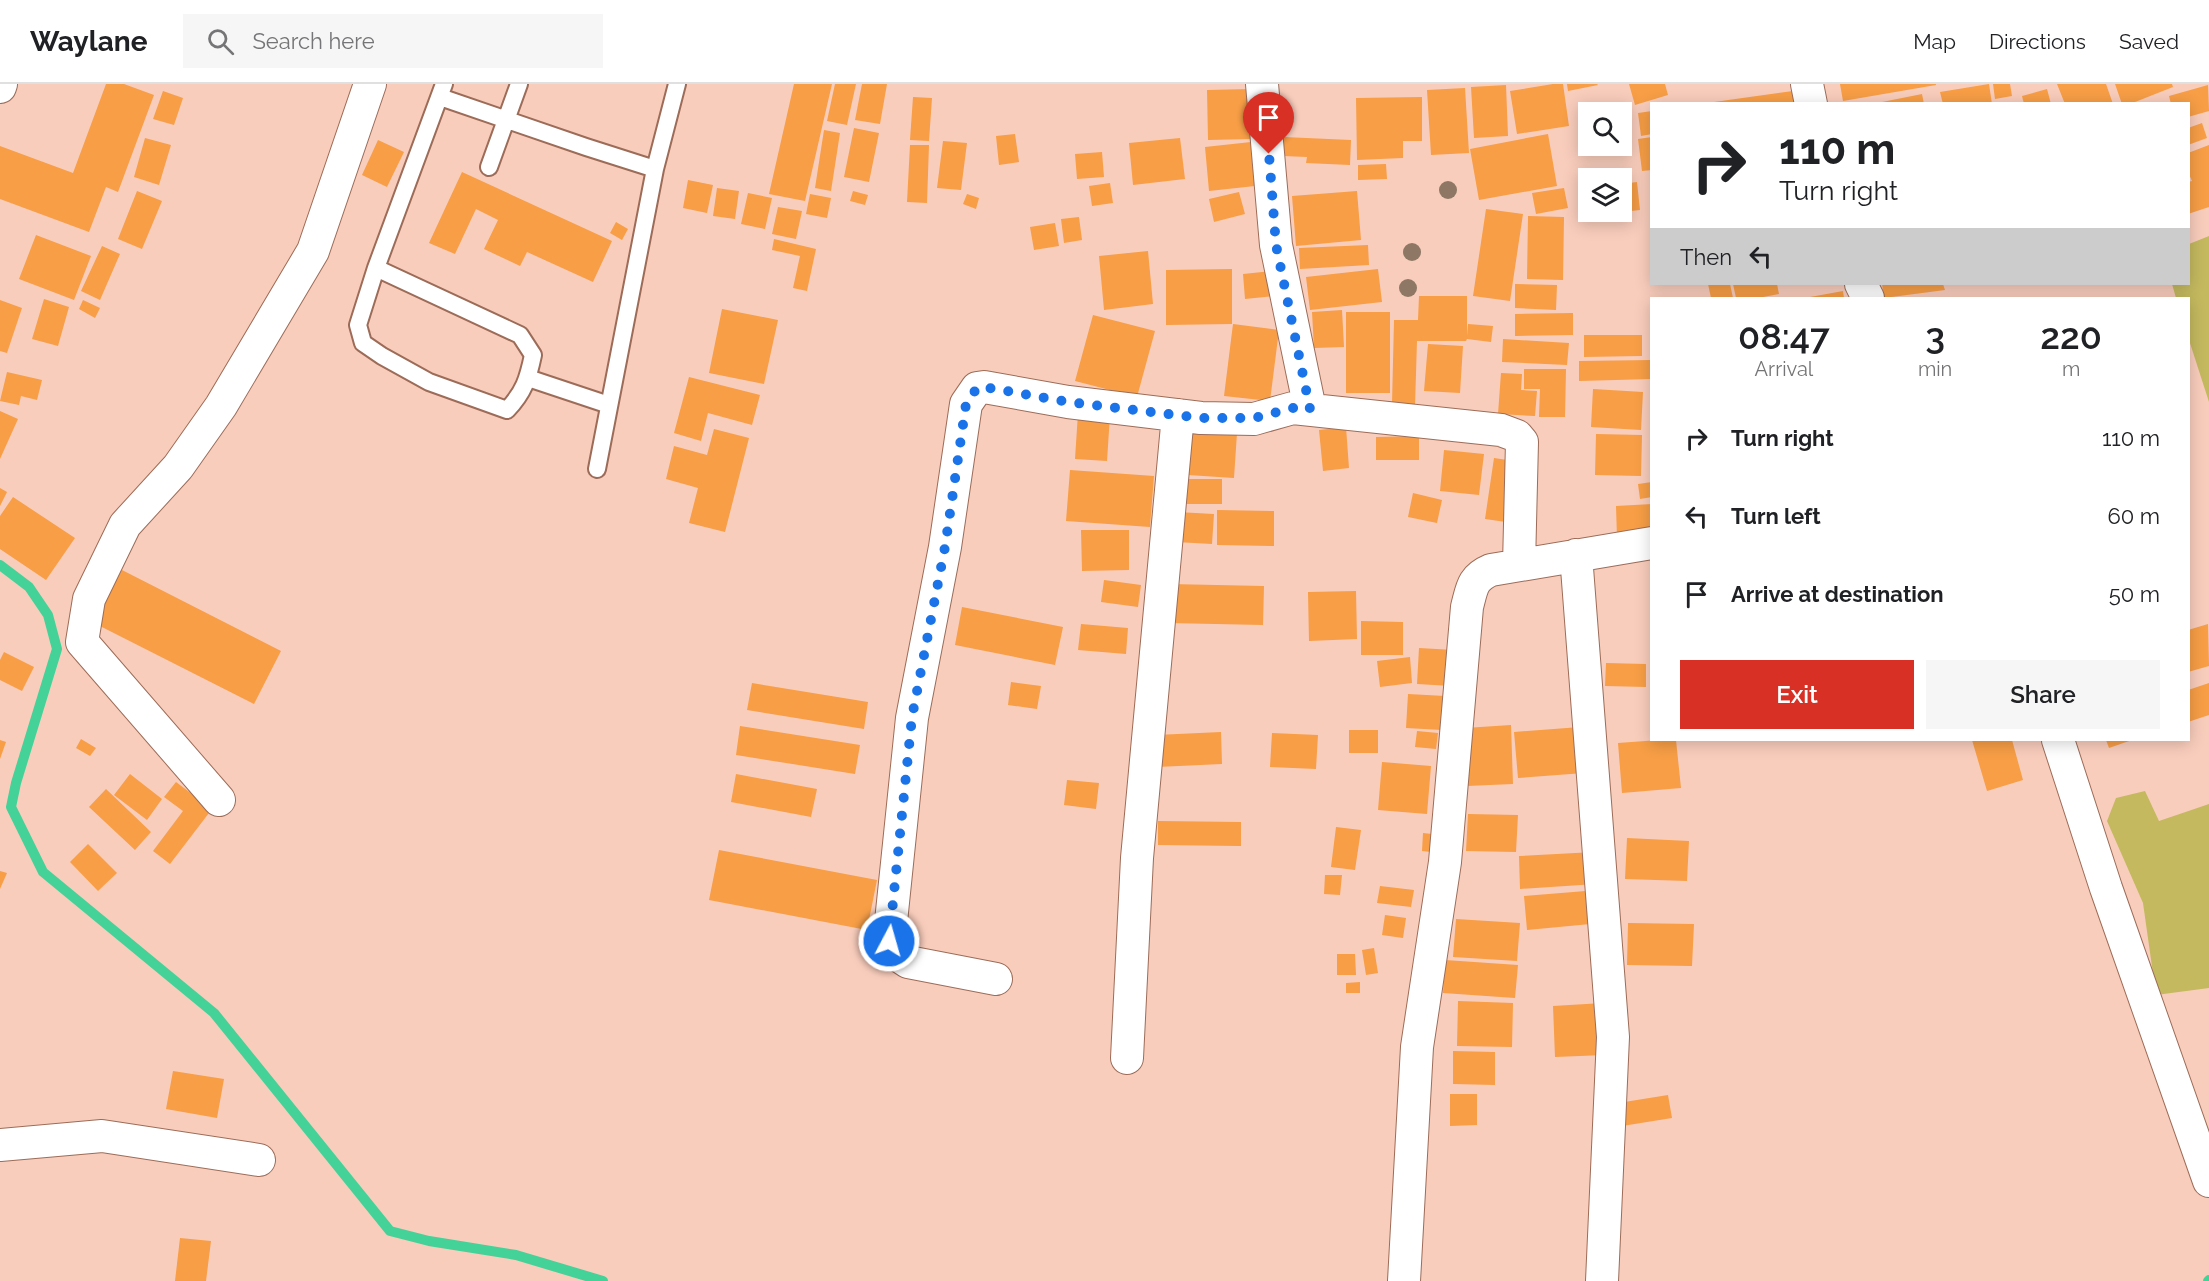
<!DOCTYPE html>
<style>
body{margin:0;font-family:Raleway,sans-serif;background:#f6f6f6;color:#202124;height:100vh;display:flex;flex-direction:column;font-size:22px;white-space:nowrap}
*{box-sizing:border-box;margin:0}
p{font-size:20px;color:#757577}
.icon{flex:none;width:33px;height:33px;fill:none;stroke:currentColor;stroke-width:2;stroke-linecap:round;stroke-linejoin:round}
.map{position:relative;flex:1;overflow:hidden}
.details{position:absolute;left:1650px;top:213px;width:540px;height:444px;display:flex;flex-direction:column;background:#fff;border-radius:0px;box-shadow:0 3px 15px #0003}
.details>*{flex:none}
.banner{position:absolute;left:1650px;top:18px;width:540px;height:183px;border-radius:0px;box-shadow:0 3px 15px #0003;background:#fff;color:#202124;overflow:hidden}
.controls{position:absolute;left:1578px;top:18px;display:grid;gap:12px}
.controls a{display:grid;place-items:center;width:54px;height:54px;border-radius:0px;background:#fff;box-shadow:0 3px 15px #0003;font-size:30px}
.pin{position:absolute;display:grid;place-items:center;width:51px;height:51px;color:#fff;margin:-62px -26px;border-radius:50% 50% 50% 0;rotate:-45deg;box-shadow:0 0 6px #0007}
.pin .icon{rotate:45deg}
.me{position:absolute;width:66px;margin:-33px;rotate:6deg;stroke-linejoin:round;filter:drop-shadow(0 0 4px #0008)}
.turn{display:flex;align-items:center;gap:21px;height:126px;padding:0 30px;font-size:27px}
.turn .icon{width:78px;height:78px;stroke-width:2.5}
.turn b{display:block;font-size:42px;line-height:51px}
.then{display:flex;align-items:center;height:57px;padding:0 30px;background:#0003;gap:12px;font-size:22px}
.eta{display:flex;justify-content:space-evenly;align-items:center;height:102px;text-align:center}
.eta b{font-size:36px;font-weight:600;line-height:42px}
.button{display:flex;gap:12px;margin-top:auto;padding:12px 30px}
.button a{flex:1;height:69px;border-radius:0px;background:#d93025;color:#fff;font-size:24px;font-weight:600;line-height:69px;text-align:center}
.button a+a{background:#f6f6f6;color:#202124}
ul{padding:0;list-style:none}
li{display:flex;align-items:center;gap:18px;height:78px;padding:0 30px}
li div{flex:1}
li b{display:block;font-size:22px}
li em{font-style:normal}
header{display:flex;align-items:center;gap:36px;box-sizing:border-box;height:84px;padding:0 30px;background:#fff;border-bottom:2px solid #e0e0e0}
header strong{font-size:28px}
nav{display:flex;gap:33px;margin-inline-start:auto;font-size:21px}
.search{width:420px;height:54px;background:#f6f6f6;display:flex;align-items:center;gap:15px;box-sizing:border-box;padding:0 21px;border-radius:0px;color:#757577;font-size:22px}
.map>svg:first-child{display:block}
</style>
<header>
<strong>Waylane</strong>
<div class="search"><svg class="icon" aria-label="search" viewBox="0 0 24 24"><circle cx="10" cy="10" r="6"/><path d="M15 15l6 6"/></svg>Search here</div>
<nav><a>Map</a><a>Directions</a><a>Saved</a></nav>
</header>
<div class="map">
<svg width="2209" height="1197" viewBox="0 0 2209 1197">
<rect width="100%" height="100%" fill="#f9cdbc"/>
<path fill="#c4b95f" d="M2209,152V318L2189,256L2188,214H2176L2172,200H2188L2189,160Z
M2145,707L2159,737L2209,720V904L2156,911L2143,819L2107,737L2116,714Z"/>
<g fill="none" stroke-linecap="round" stroke-linejoin="round">
<path stroke="#44d299" stroke-width="10" d="M0,481L29,503L48,531L57,565L16,699L11,723L43,788L214,929L390,1147L429,1157L516,1171L603,1197
M2208,1197L2209,1196"/>
</g>
<path fill="#f79e46" d="M106,0H124L154,11L118,108L106,103L89,148L0,115V62L73,89Z
M794,0H832L805,117L769,110Z
M835,0H856L847,41L827,37Z
M862,0H887L880,40L855,36Z
M1553,0H1563L1569,42L1517,50L1510,7Z
M1567,0H1597L1598,1L1568,7Z
M1629,0H1665L1668,11L1635,21Z
M1840,0H1936V1L1843,17Z
M1989,0L1992,20H1943L1940,8Z
M1993,0H2010L2012,12L1995,15Z
M2057,0H2106L2113,20H2065Z
M2115,0H2172L2173,3L2130,20H2122Z
M1506,1L1508,52L1474,54L1471,3Z
M2208,1L2209,27L2188,33V20H2171L2169,12Z
M1465,4L1469,69L1431,71L1427,6Z
M1251,5V55L1208,56L1207,6Z
M2047,5L2051,20H2024L2022,12Z
M163,7L183,14L174,41L153,35Z
M1793,7L1795,20H1714V18Z
M1922,10L1924,20H1882V18Z
M913,13L932,14L929,57L910,56Z
M1422,13V57H1403V74L1357,76L1356,14Z
M1652,27V50L1641,52L1638,29Z
M2202,39L2207,54L2188,61V44Z
M854,44L879,49L869,98L844,93Z
M824,46L840,49L831,107L815,104Z
M1015,50L1019,78L999,81L996,52Z
M1548,50L1557,102L1479,116L1470,65Z
M1284,53L1351,56L1350,81L1306,79L1307,73L1283,72Z
M1652,53V86L1642,87L1638,55Z
M145,54L171,61L159,101L134,93Z
M1180,54L1185,95L1133,101L1129,59Z
M378,56L404,68L387,103L362,91Z
M943,57L967,59L961,106L937,104Z
M1251,58L1255,102L1209,107L1205,63Z
M910,61H929L927,119L907,118Z
M2209,61V123L2188,130V98L2192,97L2188,88V69Z
M1102,68L1104,93L1077,95L1075,70Z
M1386,80L1387,95L1358,96V81Z
M462,88L612,157L593,198L527,168L520,182L484,165L498,136L476,125L455,170L429,159Z
M688,96L713,101L707,129L683,124Z
M1637,98L1640,126L1622,128V100Z
M1110,99L1113,119L1092,122L1089,102Z
M1588,103V128H1606V129L1582,131L1580,104Z
M717,104L739,107L735,135L713,132Z
M1564,104L1568,124L1536,130L1532,109Z
M137,107L162,117L142,165L118,155Z
M853,107L868,111L865,121L850,117Z
M1357,107L1361,156L1296,162L1292,112Z
M1239,108L1245,130L1214,138L1209,115Z
M748,109L772,114L765,145L741,140Z
M810,110L831,114L827,134L806,130Z
M967,110L979,114L976,125L963,120Z
M778,123L802,127L796,155L772,150Z
M1486,125L1523,130L1510,217L1473,212Z
M1528,132L1564,133L1563,196L1527,195Z
M1079,133L1082,156L1064,159L1061,135Z
M616,138L628,145L622,156L610,149Z
M1055,139L1059,162L1034,166L1030,143Z
M36,151L91,172L74,216L19,195Z
M774,155L816,165L807,207L793,204L800,172L772,166Z
M1368,161L1369,181L1300,185L1299,164Z
M102,162L120,170L100,216L81,207Z
M1148,167L1153,220L1104,226L1099,172Z
M1232,185V240L1166,241V186Z
M1378,185L1382,218L1310,226L1306,193Z
M1272,187L1274,212L1245,215L1243,190Z
M1515,200L1557,201L1556,226L1515,224Z
M1708,200H1730L1733,214H1711Z
M1733,200H1777L1779,210L1758,214H1736Z
M1882,200H1943L1945,206L1884,214Z
M1843,207L1844,214H1810V213Z
M1419,212H1467V252L1468,240L1493,242L1491,258L1467,255L1466,257H1417L1415,322L1392,320L1394,236H1418Z
M44,215L69,223L58,262L32,255Z
M0,216L22,224L7,269L0,267Z
M83,216L100,224L95,234L79,225Z
M722,225L778,236L764,300L709,289Z
M1342,226L1344,263L1314,264L1312,228Z
M1346,228H1390V309H1346Z
M1573,229V251L1515,252V230Z
M1093,231L1155,247L1137,313L1075,297Z
M1233,240L1279,246L1270,317L1224,312Z
M1584,251H1642V272L1584,273Z
M1503,255L1569,259L1567,281L1502,278Z
M1428,260L1463,262L1460,309L1424,307Z
M1652,276V295L1579,297V277Z
M1524,285H1566L1565,333H1539L1540,305H1524Z
M7,288L42,296L37,316L21,312L19,321L0,317Z
M1501,289L1522,290L1521,306L1537,307L1535,332L1498,330Z
M689,293L760,311L752,341L708,329L701,357L674,349Z
M1593,305L1643,308L1641,346L1591,343Z
M0,327L18,335L0,375Z
M1078,329L1110,331L1107,377L1075,375Z
M1346,343L1349,384L1323,387L1319,346Z
M714,345L749,354L725,448L689,439L698,404L666,395L674,362L707,371Z
M1191,346L1237,349L1234,394L1188,391Z
M1596,350L1642,351L1641,392L1595,391Z
M1419,352V376H1376V353Z
M1444,366L1484,370L1479,411L1440,407Z
M1494,374L1521,378L1513,439L1485,435Z
M1070,386L1154,392L1150,443L1066,437Z
M1176,395H1222V420H1176Z
M1652,398V413L1640,415L1638,400Z
M0,404L7,408L0,422Z
M1413,409L1442,416L1437,439L1408,433Z
M13,413L75,454L46,496L0,465V432Z
M1652,420V452L1617,454L1616,422Z
M1217,426L1274,427V462L1217,461Z
M1177,428L1214,430L1212,460L1176,458Z
M1081,446H1129V486L1082,487Z
M122,486L281,567L254,620L94,539Z
M1104,496L1141,501L1138,523L1101,518Z
M1169,500L1264,502L1263,541L1168,539Z
M1356,507L1357,555L1309,557L1308,508Z
M962,523L1063,543L1055,581L955,561Z
M1361,537L1403,538V571H1361Z
M1081,540L1128,544L1126,570L1078,566Z
M2208,540L2209,582L2188,588V546Z
M1419,564L1454,566L1451,602L1417,600Z
M4,568L34,583L22,607L0,596V576Z
M1410,573L1412,599L1380,603L1377,577Z
M1606,579L1646,580V603L1605,602Z
M1011,598L1041,602L1037,625L1008,621Z
M752,599L868,618L864,645L747,626Z
M2209,599V631L2188,638V606Z
M1408,610L1445,612L1442,646L1406,644Z
M1511,641L1513,700L1467,702L1465,644Z
M740,642L860,661L855,690L736,671Z
M1580,643L1584,689L1518,694L1514,648Z
M1349,646H1378V669H1349Z
M1417,647L1438,649L1436,665L1415,663Z
M1221,648L1222,680L1157,683L1156,651Z
M1272,649L1318,651L1316,685L1270,683Z
M81,655L96,664L90,672L76,664Z
M0,656L6,658L0,675Z
M1659,656H1676L1681,704L1622,709L1618,659Z
M1972,656H2012L2023,696L1987,707Z
M2106,656H2132L2109,664Z
M1382,678L1431,682L1427,730L1378,726Z
M130,690L162,715L147,736L114,711Z
M736,690L817,705L811,733L731,718Z
M1067,696L1099,699L1096,725L1064,721Z
M176,698L212,725L170,780L153,767L183,727L164,713Z
M106,705L151,748L135,766L89,723Z
M1468,730L1518,731L1516,768L1466,767Z
M1158,737L1241,738V762L1158,761Z
M1336,743L1361,746L1355,786L1331,783Z
M1423,749L1441,751L1440,769L1422,767Z
M1627,754L1689,757L1687,797L1625,795Z
M88,760L117,789L98,807L70,778Z
M719,766L877,796L867,846L709,816Z
M1594,768L1596,800L1520,805L1519,772Z
M0,787L7,789L0,805Z
M1325,791H1342L1340,811L1324,810Z
M1380,802L1414,806L1411,823L1377,819Z
M1598,806L1601,839L1527,846L1524,812Z
M1385,831L1406,834L1403,854L1382,851Z
M1456,835L1520,839L1517,877L1453,873Z
M1628,839L1694,840L1692,882L1627,881Z
M1374,864L1378,889L1366,891L1362,866Z
M1337,870H1355L1356,891H1337Z
M1445,876L1518,881L1515,914L1443,909Z
M1360,898V909H1346V899Z
M1458,917L1513,919L1512,963L1457,962Z
M1603,919L1604,971L1555,973L1553,922Z
M1453,967L1495,968V1001L1453,1000Z
M173,987L224,995L217,1034L166,1025Z
M1450,1010H1477V1041L1450,1042Z
M1668,1011L1672,1034L1616,1043L1612,1020Z
M180,1154L211,1157L206,1197H175Z"/>
<g fill="none" stroke-linecap="round" stroke-linejoin="round">
<defs>
<path id="service" d="M440,13L586,63L655,85
M489,83L519,0
M376,184L520,251L533,271C528,295 524,308 507,326L429,298L382,272L363,259L358,241L376,184L444,0
M528,294L609,321
M597,385L655,85L677,0"/>
<path id="minor" d="M1262,0L1276,161L1310,325
M1807,0L1811,20
M0,3L1,0
M1861,200L1868,214
M1576,471L1613,953L1602,1197
M2058,656L2106,804L2209,1097
M219,716L82,558L89,515L125,441L178,383L221,322L313,167L370,0
M996,895L908,878L896,870L889,857L912,634L945,463L966,320L977,304L984,303L1068,318L1201,334L1254,335L1293,324L1501,346L1517,352L1522,358L1519,481
M1127,974L1137,774L1178,331
M0,1061L102,1052L259,1076
M1404,1197L1417,963L1445,778L1467,523C1472,504 1472,494 1491,486L1652,459"/>
</defs>
<use href="#service" stroke="#9c6c58" stroke-width="20"/>
<use href="#minor" stroke="#9c6c58" stroke-width="34"/>
<use href="#service" stroke="#fff" stroke-width="16"/>
<use href="#minor" stroke="#fff" stroke-width="32"/>
</g>
<g fill="#8e7865">
<circle cx="1448" cy="106" r="9"/>
<circle cx="1412" cy="168" r="9"/>
<circle cx="1408" cy="204" r="9"/>
</g>
<g fill="none" stroke-linecap="round" stroke-linejoin="round">
<path stroke="#1a73e8" stroke-width="10" stroke-dasharray="0 18" d="M889,857L912,633L945,463L966,320L977,304L984,303L1068,318L1201,334H1254L1293,324L1310,325L1276,161L1269,70"/>
</g>
</svg>
<div class="controls">
<a><svg class="icon" aria-label="search" viewBox="0 0 24 24"><circle cx="10" cy="10" r="6"/><path d="M15 15l6 6"/></svg></a>
<a><svg class="icon" aria-label="layers" viewBox="0 0 24 24"><path d="M12 4l9 5-9 5-9-5zM3 14l9 5 9-5"/></svg></a>
</div>
<div class="pin" style="left:1269px;top:70px;background:#d93025"><svg class="icon" aria-label="arrive" viewBox="0 0 24 24"><path d="M6 21V4h12l-3 4 3 4H6"/></svg></div>
<svg class="me" style="left:889px;top:857px" viewBox="-20 -20 40 40"><circle r="17" fill="#1a73e8" stroke="#fff" stroke-width="3"/><path d="M0-11L8 9 0 5-8 9z" fill="#fff"/></svg>
<div class="banner">
<div class="turn"><svg class="icon" aria-label="right" viewBox="0 0 24 24"><path d="M7 20v-9h11M14 6l5 5-5 5"/></svg><div><b>110 m</b>Turn right</div></div>
<div class="then">Then<svg class="icon" aria-label="left" viewBox="0 0 24 24"><path d="M17 20v-9H6M10 6l-5 5 5 5"/></svg></div>
</div>
<section class="details">
<div class="eta">
<div><b>08:47</b><p>Arrival</p></div>
<div><b>3</b><p>min</p></div>
<div><b>220</b><p>m</p></div>
</div>
<ul>
<li><svg class="icon" aria-label="right" viewBox="0 0 24 24"><path d="M7 20v-9h11M14 6l5 5-5 5"/></svg><div><b>Turn right</b></div><em>110 m</em></li>
<li><svg class="icon" aria-label="left" viewBox="0 0 24 24"><path d="M17 20v-9H6M10 6l-5 5 5 5"/></svg><div><b>Turn left</b></div><em>60 m</em></li>
<li><svg class="icon" aria-label="arrive" viewBox="0 0 24 24"><path d="M6 21V4h12l-3 4 3 4H6"/></svg><div><b>Arrive at destination</b></div><em>50 m</em></li>
</ul>
<div class="button"><a>Exit</a><a>Share</a></div>
</section>
</div>
